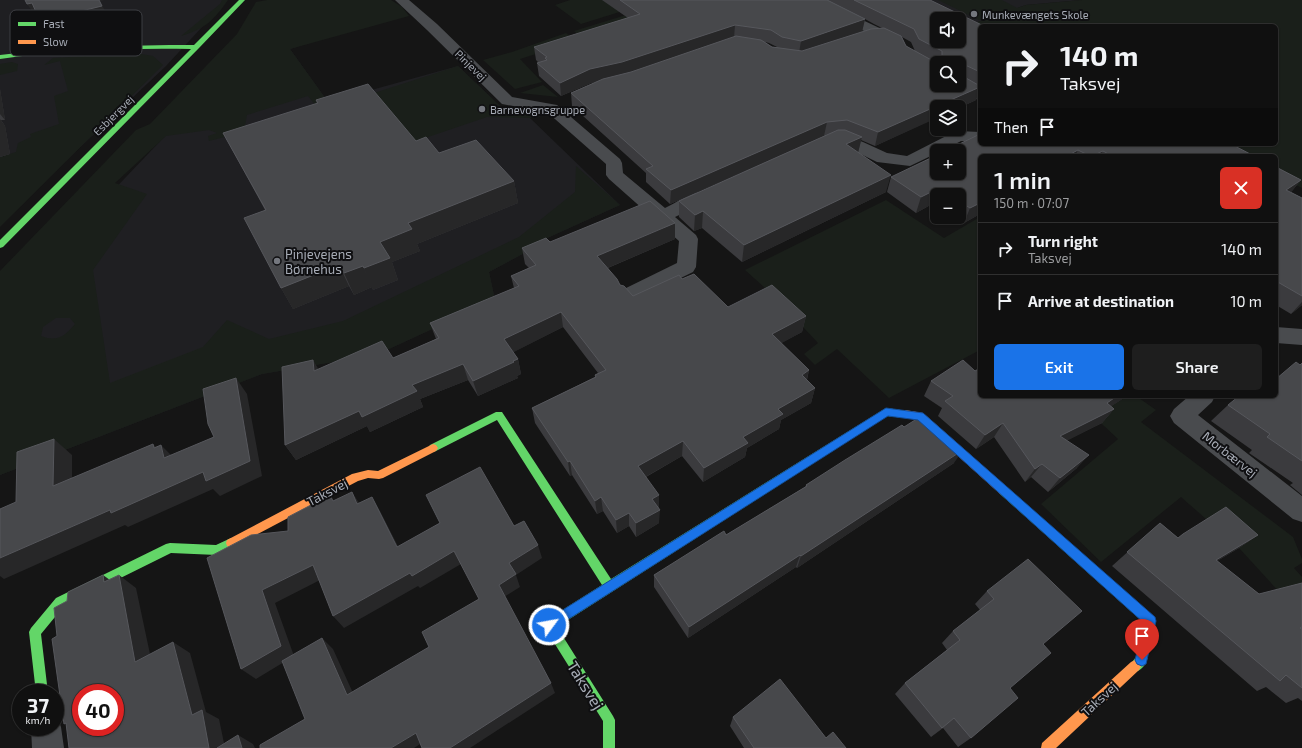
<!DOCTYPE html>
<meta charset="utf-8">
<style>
body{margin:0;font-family:"Exo 2",sans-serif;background:#1e1e1e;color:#f1f3f6;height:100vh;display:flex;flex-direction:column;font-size:15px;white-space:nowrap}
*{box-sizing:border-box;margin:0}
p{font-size:13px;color:#9c9d9f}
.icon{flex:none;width:22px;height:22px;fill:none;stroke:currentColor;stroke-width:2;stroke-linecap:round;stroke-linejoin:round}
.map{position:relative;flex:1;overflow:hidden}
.drawer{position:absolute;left:978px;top:154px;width:300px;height:244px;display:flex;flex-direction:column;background:#101010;border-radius:6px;box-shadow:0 1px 3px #0004,0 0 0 1px #303030}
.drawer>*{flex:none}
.guide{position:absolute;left:978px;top:24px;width:300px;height:122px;border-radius:6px;box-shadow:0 1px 3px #0004,0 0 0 1px #303030;background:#101010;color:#f1f3f6;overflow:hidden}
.buttons{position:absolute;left:930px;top:12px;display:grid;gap:8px}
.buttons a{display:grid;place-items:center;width:36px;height:36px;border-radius:6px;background:#101010;box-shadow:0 1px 3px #0004,0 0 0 1px #303030;font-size:20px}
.speed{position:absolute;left:12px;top:684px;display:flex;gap:8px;font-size:20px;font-weight:700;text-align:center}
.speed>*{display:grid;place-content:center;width:52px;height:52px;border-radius:50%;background:#101010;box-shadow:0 1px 3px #0004,0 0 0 1px #303030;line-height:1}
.speed small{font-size:10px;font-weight:400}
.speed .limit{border:6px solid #d22;background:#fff;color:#111}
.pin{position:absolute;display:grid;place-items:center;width:34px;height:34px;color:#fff;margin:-41px -17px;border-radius:50% 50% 50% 0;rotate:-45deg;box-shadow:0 0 4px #0007}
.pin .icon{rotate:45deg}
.me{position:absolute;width:44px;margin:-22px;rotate:58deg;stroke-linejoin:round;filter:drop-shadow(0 0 3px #0008)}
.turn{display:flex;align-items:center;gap:14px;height:84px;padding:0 16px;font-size:18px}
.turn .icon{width:52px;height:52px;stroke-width:2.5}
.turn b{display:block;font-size:28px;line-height:34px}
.then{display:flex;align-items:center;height:38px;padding:0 16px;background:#0003;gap:8px;font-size:15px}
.round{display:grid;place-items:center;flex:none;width:42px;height:42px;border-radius:6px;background:#1e1e1e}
.head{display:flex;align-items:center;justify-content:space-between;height:68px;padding:0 16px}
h1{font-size:24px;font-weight:600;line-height:30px}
.button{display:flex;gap:8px;margin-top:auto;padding:8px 16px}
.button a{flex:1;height:46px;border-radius:6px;background:#1a73e8;color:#fff;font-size:16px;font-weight:600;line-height:46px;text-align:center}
.button a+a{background:#1e1e1e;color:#f1f3f6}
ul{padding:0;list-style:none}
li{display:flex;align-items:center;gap:12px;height:52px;padding:0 16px;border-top:1px solid #303030}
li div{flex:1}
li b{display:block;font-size:15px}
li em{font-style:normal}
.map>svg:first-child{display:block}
</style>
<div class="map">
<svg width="1302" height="748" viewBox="0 0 1302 748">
<rect width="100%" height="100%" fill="#151515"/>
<path fill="#1f1f22" d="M0,0H227L166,66L0,223Z
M920,0H1082L1026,5L970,25Z
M348,31L290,49L328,102L458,66L501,107L530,118L620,205L534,244L530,250L489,272L495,300L378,354L262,374L0,475V309L168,133L232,45Z"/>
<path fill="#1a1f1a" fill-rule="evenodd" d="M222,0H228C214,20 205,29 181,36L220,4Z
M267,0H391L402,7L409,16L290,49L328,102L316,106L308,96L247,115L244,132L209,141L208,136L217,133L209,130L166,136L115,183L147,194L93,270L110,383L203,347L227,320L269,339L343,321L519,237L575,192L576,166L620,205L534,244L530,250L489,272L495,300L376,355L262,374L0,475V271L136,130L150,124L237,34L256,2ZM56,318H70L75,324C64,337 57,342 41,336L43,327Z
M570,0H658L581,24L555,5Z
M938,0H1002L1017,8L1026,5L1082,0H1302V188L1276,175V156H1237L1212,144H1276V26H980L970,25L993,16L979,20Z
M626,15L636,22L584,39L574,31Z
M566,33L577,41L520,59L542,82L515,89L483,60L512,52Z
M135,53L153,56L163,65L0,227V157L16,152L18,143L31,137L30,134L59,124L54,96L68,91L60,61L44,65L53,58Z
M12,62L18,64L17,71L0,75V64Z
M458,66L501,107L546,114L536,118L487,117L384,152L340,104Z
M543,85L558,97L520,93Z
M886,200L944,238L980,217V350L889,398L837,349L815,365L804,354L818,343L773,295L745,270Z
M1072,396H1136L1156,410L1141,422L1293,537L1302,559V563L1294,568L1302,577V621L1282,595L1239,548L1181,497L1101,562L1041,504L1118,439Z"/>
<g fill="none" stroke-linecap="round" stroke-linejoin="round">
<path fill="#494b4e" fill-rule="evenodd" d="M395,0H409L437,24L512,97L557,105L620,159L622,163L623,173L665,208C678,202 696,188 711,192L714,196L711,200L675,217L696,235L698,239L696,267L693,272L636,300L629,302L622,300L619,295L622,290L677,263L679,241L609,179L606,175V164L547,112L502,104L427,30Z
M837,8L888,32L890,35L888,38H878L832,15L830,12L832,9Z
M959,79L980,89V100L975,98L954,86L953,85H959Z
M958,131L980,132V142L961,141L942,151H937V153L910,166L877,162L842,145L830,146L824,144L822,141L824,138L843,135L863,142L887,153L907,156L952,133Z
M1276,327L1302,329V345L1276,343Z
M1189,396H1215L1212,402L1198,415L1302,496V522L1293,519L1174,423L1170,416L1174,409Z
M55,715L57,716L61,727L64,748H32L31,727H55Z"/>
<path fill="#63d668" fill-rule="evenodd" d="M239,0H245L199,48L3,247L0,248V240L191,49C127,48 63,50 0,59V55C65,47 129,45 194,45Z
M886,408L908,411L910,414L908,417L905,418L887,416L557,627L613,716L615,720V748H603V721L543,625L545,621L602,585L497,420L436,451L433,452L430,451L428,448L430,445L496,412H502L611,579Z
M1004,487L1008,488L1154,617L1156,621L1147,660C1145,666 1141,670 1135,672L1131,670L1129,666L1136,657L1144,623L1000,494L999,491L1000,488Z
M231,538L235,540L236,543C234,549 223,553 217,555L171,553L64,606L41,634L48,693H36L29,632L31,628L56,598L166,544L170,543L216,545Z"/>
<path fill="#ff974d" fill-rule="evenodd" d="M905,410L923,413L1008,488L1009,491L1008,494L1004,495L1000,494L918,420L902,417L900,414L902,411Z
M433,444L436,445L438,448L436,451L383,478L379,479L368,478L358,481L235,546L231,548L227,546L226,543L227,540L352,474L368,470L378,471Z
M1135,660L1139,662L1141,666L1139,670L1056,748H1041L1042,743L1131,662Z"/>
</g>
<path fill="#3b3b3e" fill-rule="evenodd" d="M602,0H930L980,26V90L976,100L959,108V107L875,146L861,140L858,152L886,192L742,262L702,228L694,231L679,217V201L826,135L824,136L670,204L646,182V173L572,106L571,93L599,81L591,83L561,96L539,76L537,63H539L536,60L534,47L628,18ZM865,19L874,24L882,28L862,32ZM902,37L911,42L915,51L906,46ZM765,42L769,43L777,47H772ZM959,63V85H937Z
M0,89L5,120H1L5,126L10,154L0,157Z
M316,100L416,141L439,153L514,181L518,203L417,244L420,251L392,262L398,280L373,290L372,287L354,295L349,286L293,309L281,288L265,210L223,133L317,104Z
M980,144L1254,156H980V214L964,223L954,217H959V195H937V206L934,203L916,213L887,192L891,177Z
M1276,167L1301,180L1291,192L1302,198V305L1291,314L1276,305Z
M675,239L608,268L620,285L633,296L682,279L728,307L806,316L802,332L781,343L809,370L807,380L815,388L811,403L781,420L779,429L747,448L745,457L703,482L682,456L646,477L659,508V523L636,537L629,526L617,533L603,511L597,514L572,475L570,476L535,423L532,408L595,377V375L598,373L563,327L513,352L518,359L521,374L517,376L518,378L478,396L468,380L420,399L423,407L370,432L367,426L296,460L285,445L318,369L393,358L436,339L430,323L514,288L511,276L529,268L525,264L522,248L550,242Z
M1302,363V495L1290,485L1293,483L1249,453L1252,450L1211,421L1228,405L1276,396Z
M975,371L980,396H1127L1111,406L1114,409L1102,423L1067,440L1077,468L1048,492L1031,477L1025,482L994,437L976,449L938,416L942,408L924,396L931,381Z
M904,427L954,463L797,568L796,567L688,638L654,587V575L726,535L805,487L806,485Z
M1160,523L1178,538L1183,534L1258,535L1239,548L1217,561L1259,594L1302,583V701L1298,698L1286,703L1266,687L1257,691L1112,566Z
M987,591L1043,644L971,738L958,747L943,728L931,737L895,694L905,683L947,650L942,643L953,631L980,610L975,604Z
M733,717L826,738L846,748H744L730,726Z"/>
<path fill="#272728" d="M99,0H105L100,1L106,13L45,29L40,21Z
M32,3L37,10L32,11L27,4Z
M865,19L862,32L799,53L801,41Z
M735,25L734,38L623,76L591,83L561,96L560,83L590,69Z
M980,87V90L976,100L959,108V107H937V118L875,146L878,132Z
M0,89L5,120L0,114Z
M0,119L5,126L10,154L0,157Z
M827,122L824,136L670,204L671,190Z
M862,137L858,153L846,144Z
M1078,150L1075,156H1067Z
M1103,151L1100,156H1092Z
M891,175L886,192L742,262L744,245Z
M1301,180L1289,195L1286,190Z
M514,181L518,203L417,244L420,251L392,262L398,280L373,290L364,268L380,242L408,223Z
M939,188L934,203L916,213L921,197Z
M980,203V214L964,223L970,208Z
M703,211L702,228L694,231L695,215Z
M675,223V239L598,272L597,256Z
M339,265L349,286L293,309L281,288Z
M363,266L372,287L354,295L344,273Z
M1302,302V305L1291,314Z
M561,312L563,327L508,355L504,339Z
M806,316L802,332L769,350L772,334Z
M518,359L521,374L517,376L518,378L478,396L473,381Z
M313,360L322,375L314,371Z
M463,364L468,380L420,399L423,407L370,432L362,417L412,385Z
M809,370L805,386L802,375Z
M236,378L247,394L262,476L220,496L213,489L128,527L125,525L4,579L0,576V558L110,510L203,472Z
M815,388L811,403L781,420L779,429L747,448L745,457L703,482L704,468L778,409Z
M1117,396H1127L1095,417L1107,403Z
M1114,409L1102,423L1049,450L1060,436Z
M359,411L367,426L296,460L285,445Z
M1003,423L994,437L976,449L985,435Z
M54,439L72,455V501L53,486Z
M683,441L682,456L638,481V466Z
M153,444L163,455L161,445L176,460L179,473L154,448Z
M963,450L954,463L797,568L801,556Z
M1089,455L1077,468L1048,492L1060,478Z
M570,461L572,475L570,476L568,462Z
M1042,464L1031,477L1025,482L1035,469Z
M352,492L361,506L357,504Z
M659,495V509L652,499Z
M372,497L380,511L405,560L397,547Z
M601,497L603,511L597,514L595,501Z
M660,510L659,523L636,537V523Z
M629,513V526L617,533L616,520Z
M1258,535L1239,548L1197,573L1216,560Z
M538,545L542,558L516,575L520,587L504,597L499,585L509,563Z
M454,551L461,564L420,588L418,586L344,628L333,616L410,573Z
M800,555L796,567L688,638L689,627Z
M313,565L324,578L275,603L294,656L256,679L241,669L262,590Z
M103,575L121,588L119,575L136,588L154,673L135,662L104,582Z
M322,638L333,649L358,704L347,695Z
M173,642L190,653L206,712L219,719L225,748H209L192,715Z
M551,683L555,693L470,748H450Z
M416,733L425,741L414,748H391Z
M238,735L253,744L255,748H242Z"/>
<path fill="#47484b" stroke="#56575c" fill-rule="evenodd" d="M25,0H99L102,6L40,21L32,3L27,4Z
M620,0H827L865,19L801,41L782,37L771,30L735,25L622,62L590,69L560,83L537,63L547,60L545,58L547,57L534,47L640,14Z
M854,0H930L984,26H980V72L963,64L962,70L959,71V63H942V51L919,39L914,29ZM937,19H959V41H937Z
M884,28L901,36L906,46L935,62L942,63H937V85H959V74L980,86V87L878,132L847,120L827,122L671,190L646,169L653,166L571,93L603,79L631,72L736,36L761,40L772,47L802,51L871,29Z
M368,84L416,141L426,137L439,153L476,140L514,181L408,223L412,229L380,242L390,258L364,268L363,266L344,273L339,265L281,288L244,218L266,210L223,133L318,103L316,100Z
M838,130H845L862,137L846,144L891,175L744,245L703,211L695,215L679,201Z
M980,134V144H1231L1254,156H1112L1103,151L1092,156H1090L1078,150L1067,156H980V203L970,208L959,201V195H950L939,188L921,197L891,177L937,155V173H959V151H945Z
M1276,167L1301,180L1286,190L1302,198V296L1276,281Z
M650,201L675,223L597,256L617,279L620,285L624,286L633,296L679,275L682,279L694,274L728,307L772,285L806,316L772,334L809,370L802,375L815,388L778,409L783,414L743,437L748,443L704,468L683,441L638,466L659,495L652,499L660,510L636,523L629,513L616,520L601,497L595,501L570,461L568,462L532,408L596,377L595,375L606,370L561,312L504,339L518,359L513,361L514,362L473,381L463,364L412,385L417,391L362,417L359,411L285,445L282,367L313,360L314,371L382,341L393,358L439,338L430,323L519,286L511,276L536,265L522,248L546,238L550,242Z
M963,360L975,371L980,368V396H1117L1107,403L1114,409L1060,436L1089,455L1060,478L1042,464L1035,469L1003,423L985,435L945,401L953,396L931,381Z
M1296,362L1300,365L1302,363V461L1267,437L1270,434L1228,405L1239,396H1276V379Z
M236,378L250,461L206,481L203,472L111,513L110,510L0,558V509L16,502L17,452L54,439L53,486L153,444L154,448L161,445L164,458L214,437L208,424L203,389Z
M923,415L963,450L801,556L800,555L689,627L654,575L724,531L726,535L807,486L806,485L845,460L902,425L904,427Z
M480,467L514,526L524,521L538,545L509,563L516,574L499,585L551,683L450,748H422L416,733L391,748H260V745L305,719L282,661L322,638L347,695L429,647L422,632L479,599L454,551L412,576L410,573L333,616L313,565L262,590L281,646L241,669L207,558L251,535L288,531V517L330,495L333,501L352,492L357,504L372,497L397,547L440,523L426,495Z
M1226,507L1258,535L1216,560L1259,594L1302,583V627L1300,628L1302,629V688L1286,675L1280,681L1127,552L1160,523L1178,538L1183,534Z
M1028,559L1082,611L1043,644L1051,653L1010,688L1018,698L971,738L954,718L942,728L905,683L960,640L953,631L994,599L987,591Z
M103,575L104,582L119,575L135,662L173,642L192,715L202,710L209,748H69L66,723L64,724L52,639L57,636L54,608L67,601L68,592ZM81,693H115V727H81Z
M780,679L826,738L833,732L846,748H754L733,717Z
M238,735L242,748H217Z"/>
<path fill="#1a73e8" stroke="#114b97" d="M886,408L923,413L1155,617L1156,621L1146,664L1142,666L1137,664L1135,660L1144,623L918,420L888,416L553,629L549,631L545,629L543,625L545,621Z"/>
<g fill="#74777e" stroke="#0f0f11" stroke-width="1.5">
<circle cx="974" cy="14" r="4"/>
<circle cx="482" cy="109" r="4"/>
<circle cx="277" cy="261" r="4"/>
</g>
<g text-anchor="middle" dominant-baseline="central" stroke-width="4" stroke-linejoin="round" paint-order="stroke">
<g font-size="11" fill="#a7acb6" stroke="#0f0f11" text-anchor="start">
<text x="982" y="14">Munkevængets Skole</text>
<text x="490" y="109">Barnevognsgruppe</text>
</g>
<g font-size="11" fill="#a7acb6" stroke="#0f0f11">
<text transform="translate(471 65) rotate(44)">Pinjevej</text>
<text transform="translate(113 115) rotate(-45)">Esbjergvej</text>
</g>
<g font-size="13" fill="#a7acb6" stroke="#0f0f11" text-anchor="start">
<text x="285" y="254">Pinjevejens<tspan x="285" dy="15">Børnehus</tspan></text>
</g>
<g font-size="13" fill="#a7acb6" stroke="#0f0f11">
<text transform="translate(1230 454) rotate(38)">Morbærvej</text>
<text transform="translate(327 492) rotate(-28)">Taksvej</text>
<text transform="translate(1099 699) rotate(-43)">Taksvej</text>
</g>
<g font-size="16" fill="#a7acb6" stroke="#0f0f11">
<text transform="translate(586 685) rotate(58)">Taksvej</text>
</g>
</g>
<rect x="10" y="10" width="132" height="46" rx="6" fill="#0f0f11" stroke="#3d3e43" stroke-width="1"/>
<rect x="18" y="22" width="18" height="4" fill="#63d668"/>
<rect x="18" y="40" width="18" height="4" fill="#ff974d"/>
<g font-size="11" fill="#a7acb6">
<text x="43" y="28">Fast</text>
<text x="43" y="46">Slow</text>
</g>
</svg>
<div class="buttons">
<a><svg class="icon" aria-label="sound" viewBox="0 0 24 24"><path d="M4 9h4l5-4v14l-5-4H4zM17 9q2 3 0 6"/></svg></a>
<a><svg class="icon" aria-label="search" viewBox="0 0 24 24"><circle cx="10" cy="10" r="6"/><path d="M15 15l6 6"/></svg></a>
<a><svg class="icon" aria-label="layers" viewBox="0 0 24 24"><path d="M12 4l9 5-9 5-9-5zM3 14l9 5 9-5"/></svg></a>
<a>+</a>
<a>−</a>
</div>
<div class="speed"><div>37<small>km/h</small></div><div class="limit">40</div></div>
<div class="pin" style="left:1142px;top:660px;background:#d93025"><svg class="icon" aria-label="arrive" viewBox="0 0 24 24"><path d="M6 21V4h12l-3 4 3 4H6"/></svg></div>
<svg class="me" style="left:549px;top:625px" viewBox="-20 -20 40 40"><circle r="17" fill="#1a73e8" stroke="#fff" stroke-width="3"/><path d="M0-11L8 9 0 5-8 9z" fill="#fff"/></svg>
<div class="guide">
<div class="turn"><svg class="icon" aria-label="right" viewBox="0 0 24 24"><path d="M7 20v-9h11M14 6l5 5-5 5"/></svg><div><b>140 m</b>Taksvej</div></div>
<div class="then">Then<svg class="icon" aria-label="arrive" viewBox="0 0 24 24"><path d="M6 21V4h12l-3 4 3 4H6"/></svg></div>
</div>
<section class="drawer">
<div class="head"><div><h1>1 min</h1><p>150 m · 07:07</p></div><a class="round" style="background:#d93025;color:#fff"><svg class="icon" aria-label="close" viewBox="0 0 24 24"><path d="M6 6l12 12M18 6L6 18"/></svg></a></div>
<ul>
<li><svg class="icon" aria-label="right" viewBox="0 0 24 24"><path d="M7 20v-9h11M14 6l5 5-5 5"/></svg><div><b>Turn right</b><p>Taksvej</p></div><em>140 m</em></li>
<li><svg class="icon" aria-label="arrive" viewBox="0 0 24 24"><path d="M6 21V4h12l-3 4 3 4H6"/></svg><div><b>Arrive at destination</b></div><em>10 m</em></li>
</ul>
<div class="button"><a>Exit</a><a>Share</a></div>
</section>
</div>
